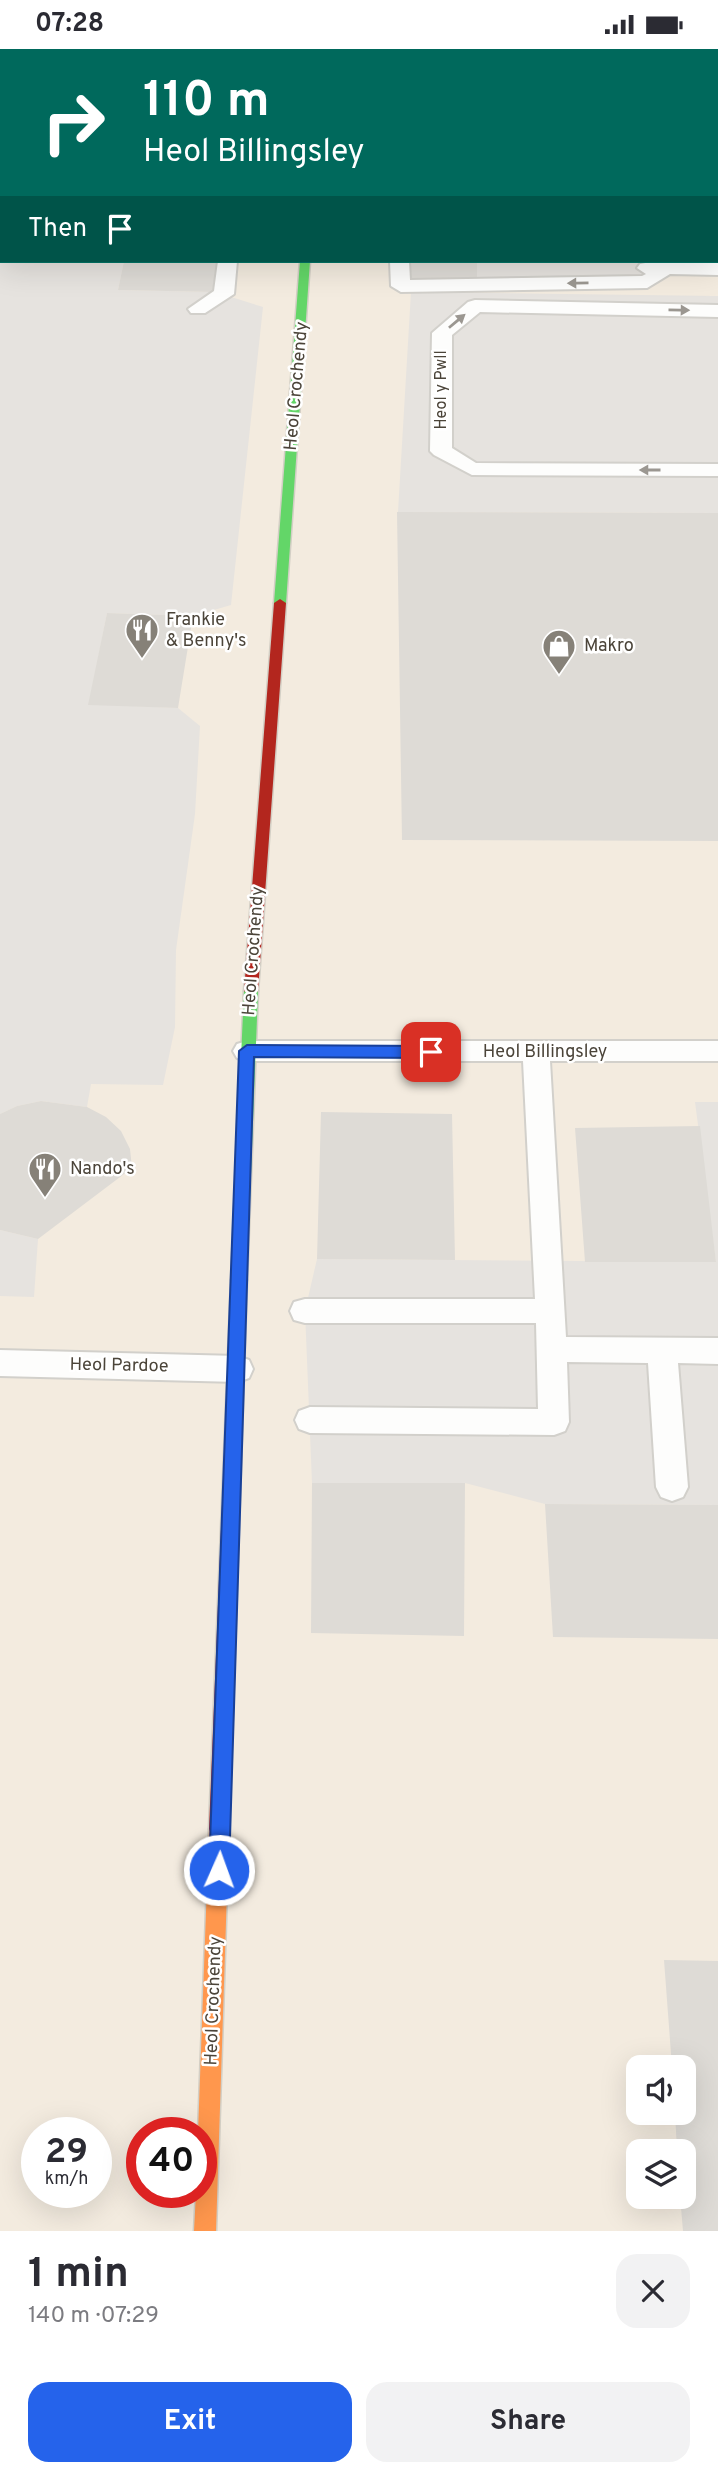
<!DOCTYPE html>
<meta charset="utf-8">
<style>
body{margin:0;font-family:Overpass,sans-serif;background:#f2f2f3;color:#2b2b33;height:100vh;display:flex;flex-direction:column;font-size:26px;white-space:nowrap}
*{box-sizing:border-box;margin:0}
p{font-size:23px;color:#7c7c81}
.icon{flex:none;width:38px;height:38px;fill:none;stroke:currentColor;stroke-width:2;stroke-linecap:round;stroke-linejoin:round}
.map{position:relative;height:2182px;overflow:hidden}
.details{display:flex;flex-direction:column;background:#fff;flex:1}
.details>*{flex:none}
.guide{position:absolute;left:0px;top:0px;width:719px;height:214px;box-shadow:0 7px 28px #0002;background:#00695c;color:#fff;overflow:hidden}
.tools{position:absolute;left:626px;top:2006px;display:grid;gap:14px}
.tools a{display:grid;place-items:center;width:70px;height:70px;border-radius:14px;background:#fff;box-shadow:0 7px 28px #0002;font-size:35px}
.speed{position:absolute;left:21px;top:2068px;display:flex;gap:14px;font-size:35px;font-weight:700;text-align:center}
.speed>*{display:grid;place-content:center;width:91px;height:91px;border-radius:50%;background:#fff;box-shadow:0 7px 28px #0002;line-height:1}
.speed small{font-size:18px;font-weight:400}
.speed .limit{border:10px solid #d22;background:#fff;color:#111}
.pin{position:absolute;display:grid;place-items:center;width:60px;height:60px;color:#fff;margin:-30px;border-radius:14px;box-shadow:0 4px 10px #0006}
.me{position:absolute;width:77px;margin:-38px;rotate:2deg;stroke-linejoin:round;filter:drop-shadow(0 0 5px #0008)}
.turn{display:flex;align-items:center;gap:24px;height:147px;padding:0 28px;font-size:32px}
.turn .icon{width:91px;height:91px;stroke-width:2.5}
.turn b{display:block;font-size:49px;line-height:60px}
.then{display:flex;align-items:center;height:66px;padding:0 28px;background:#0003;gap:14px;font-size:26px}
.round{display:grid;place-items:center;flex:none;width:74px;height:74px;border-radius:21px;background:#f2f2f3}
.summary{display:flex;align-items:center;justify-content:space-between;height:119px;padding:0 28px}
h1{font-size:42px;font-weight:700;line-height:52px}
.action{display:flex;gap:14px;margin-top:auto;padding:14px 28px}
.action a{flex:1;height:80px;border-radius:21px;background:#2563eb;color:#fff;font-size:28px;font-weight:700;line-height:80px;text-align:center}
.action a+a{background:#f2f2f3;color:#2b2b33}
.status{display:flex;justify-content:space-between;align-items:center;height:49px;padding:0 35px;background:#fff;direction:ltr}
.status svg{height:19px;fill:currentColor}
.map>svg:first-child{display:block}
</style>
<div class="status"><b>07:28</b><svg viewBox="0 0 49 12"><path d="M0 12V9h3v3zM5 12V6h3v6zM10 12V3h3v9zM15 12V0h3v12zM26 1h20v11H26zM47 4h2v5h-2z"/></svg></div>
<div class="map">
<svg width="718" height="2182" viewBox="0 0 718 2182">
<rect width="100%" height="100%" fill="#f4f2ee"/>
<path fill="#f3ebdf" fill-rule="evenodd" d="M0,0L327,2H2V212H718V94V2182H0ZM639,2018H684V2063H639ZM37,2084H96V2144H37ZM142,2084H201V2144H142ZM639,2102H684V2147H639Z"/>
<path fill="#eae5da" d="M346,0H718V94V2Z"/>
<path fill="#e6e3df" d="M0,119L2,212H124L118,241L215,243L263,258L231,556L193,567L107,564L89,655L178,659L200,677L195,765L176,901L175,978L163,1036L91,1035L87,1058L41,1052L17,1057L0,1065Z
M718,189V220H643V228L477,231V212H718Z
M411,243L718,247V464L398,463Z
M695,1053H718V1456L545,1455L465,1434H312L305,1262L317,1210L716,1213Z
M0,1181L38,1190L34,1248L0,1247Z"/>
<path fill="#dedbd6" d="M124,212H220L215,243L118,241Z
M408,212H477V231L408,230Z
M397,463L718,464V792L402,791Z
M107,564L193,567L178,659L88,656Z
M41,1052L87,1058L106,1068L121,1082L130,1100L132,1119L38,1190L0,1181V1065L17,1057Z
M321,1063L452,1065L455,1211L317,1210Z
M700,1077L716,1213H585L575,1079Z
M312,1434H465L464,1587L311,1584Z
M545,1455L718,1456V1590L553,1588Z
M664,1911L718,1912V2182H683L680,2147H684V2102H677L675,2063H684V2018H672Z"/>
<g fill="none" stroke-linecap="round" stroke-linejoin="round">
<defs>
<path id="lane" d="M0,31H2V41H0Z
M0,97H2V107H0Z
M0,117H2L0,132Z
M0,159H2V171H0Z
M218,212H237L234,245L205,264H191L188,260L214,242Z
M390,212H409L410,231L642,227L646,225L637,219L640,215L656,212L718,214V226L670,225L647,239L401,243L391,237Z
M475,251L718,256V268L480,263L452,286V399L476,414L718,415V427L472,426L434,406L430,402L432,284L468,253Z
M247,992H718V1012H550L566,1288L718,1289V1315L678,1314L688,1438L683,1448L672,1452L661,1448L656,1438L648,1314L567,1313L569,1373L565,1382L554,1386L310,1384L299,1380L295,1371L299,1362L310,1358L538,1360L536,1274H305L294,1271L290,1262L294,1253L305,1250H535L523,1012H247L237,1009L233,1002L237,995Z
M0,1301L238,1307L249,1311L253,1320L249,1329L238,1333L0,1327Z"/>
<path id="street" d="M281,0H305V2H281Z"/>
<path id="fast" d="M300,212H310L286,554L280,558L274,554Z
M251,937L258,942L247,1231L245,1236L239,1238L233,1236L231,1231L244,942Z"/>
<path id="slow" d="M219,1771L226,1773L229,1780L216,2182H194L196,2144H201V2084H198L209,1780L212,1773Z"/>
<path id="jam" d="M280,550L286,554L258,942L251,947L244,942L274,554Z
M239,1224L245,1226L247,1231L229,1780L226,1787L219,1789L212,1787L209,1780L231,1231L233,1226Z"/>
</defs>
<use href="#lane" stroke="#d2d0cb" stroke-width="4"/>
<use href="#street" stroke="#d2d0cb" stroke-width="4"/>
<use href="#fast" stroke="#d3cfc5" stroke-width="3"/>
<use href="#slow" stroke="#d3cfc5" stroke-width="3"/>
<use href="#jam" stroke="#d3cfc5" stroke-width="3"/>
<use href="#lane" fill="#fdfdfc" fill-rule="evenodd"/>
<use href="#street" fill="#fdfdfc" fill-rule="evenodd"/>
<use href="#fast" fill="#63d668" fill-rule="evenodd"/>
<use href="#slow" fill="#ff974d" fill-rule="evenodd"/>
<use href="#jam" fill="#b3261e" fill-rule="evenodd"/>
</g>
<defs><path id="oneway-solid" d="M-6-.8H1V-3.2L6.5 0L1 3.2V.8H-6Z" transform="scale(1.75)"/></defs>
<g fill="#9b9791">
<use href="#oneway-solid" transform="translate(578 234) rotate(179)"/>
<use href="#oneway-solid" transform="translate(679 261) rotate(1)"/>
<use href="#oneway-solid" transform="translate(457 272) rotate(-40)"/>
<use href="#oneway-solid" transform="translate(650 421) rotate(-180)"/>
</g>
<path fill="#2563eb" stroke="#184099" stroke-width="2" d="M247,996L431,997L439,1003L431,1009L254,1008L229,1821L226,1827L219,1830L212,1827L209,1821L239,1002Z"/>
<defs>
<symbol id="restaurant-pin" viewBox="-11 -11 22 30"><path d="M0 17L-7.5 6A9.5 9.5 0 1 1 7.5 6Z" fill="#868178" stroke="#fff"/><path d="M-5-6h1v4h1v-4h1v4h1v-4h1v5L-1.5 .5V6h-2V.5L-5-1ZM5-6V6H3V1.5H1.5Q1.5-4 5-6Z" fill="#fff"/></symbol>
<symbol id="shop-pin" viewBox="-11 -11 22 30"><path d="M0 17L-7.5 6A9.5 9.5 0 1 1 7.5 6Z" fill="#868178" stroke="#fff"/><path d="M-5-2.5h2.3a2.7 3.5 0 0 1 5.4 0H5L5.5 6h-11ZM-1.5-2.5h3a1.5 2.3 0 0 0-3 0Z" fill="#fff"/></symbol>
</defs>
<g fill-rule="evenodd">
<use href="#restaurant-pin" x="123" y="562" width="38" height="52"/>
<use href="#shop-pin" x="540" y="578" width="38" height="52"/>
<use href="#restaurant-pin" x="26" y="1101" width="38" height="52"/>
</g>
<g text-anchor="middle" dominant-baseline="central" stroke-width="5" stroke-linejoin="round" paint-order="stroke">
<g font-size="16" fill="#4b4439" stroke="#fff">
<text transform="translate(442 341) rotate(-90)">Heol y Pwll</text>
</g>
<g font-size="18" fill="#4b4439" stroke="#fff">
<text transform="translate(297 337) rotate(-85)">Heol Crochendy</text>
<text transform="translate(254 902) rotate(-86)">Heol Crochendy</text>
<text x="545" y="1003">Heol Billingsley</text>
<text transform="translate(119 1317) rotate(1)">Heol Pardoe</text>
<text transform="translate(214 1952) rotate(-88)">Heol Crochendy</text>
</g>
<g font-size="18" fill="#4b4439" stroke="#fff" text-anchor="start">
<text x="166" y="571">Frankie<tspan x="166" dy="21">&amp; Benny's</tspan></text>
<text x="584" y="597">Makro</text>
<text x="70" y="1120">Nando's</text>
</g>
</g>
</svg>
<div class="tools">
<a><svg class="icon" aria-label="sound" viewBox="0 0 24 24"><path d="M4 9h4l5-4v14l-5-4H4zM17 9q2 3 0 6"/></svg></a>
<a><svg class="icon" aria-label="layers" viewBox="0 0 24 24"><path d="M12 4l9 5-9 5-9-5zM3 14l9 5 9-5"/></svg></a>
</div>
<div class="speed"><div>29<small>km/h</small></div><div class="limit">40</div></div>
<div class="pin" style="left:431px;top:1003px;background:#d93025"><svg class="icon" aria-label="arrive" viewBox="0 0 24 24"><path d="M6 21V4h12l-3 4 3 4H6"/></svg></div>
<svg class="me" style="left:219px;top:1821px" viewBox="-20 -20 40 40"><circle r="17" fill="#2563eb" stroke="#fff" stroke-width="3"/><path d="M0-11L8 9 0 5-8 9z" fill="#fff"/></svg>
<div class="guide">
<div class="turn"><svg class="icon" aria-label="right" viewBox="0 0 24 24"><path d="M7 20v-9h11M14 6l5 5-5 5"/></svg><div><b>110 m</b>Heol Billingsley</div></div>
<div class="then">Then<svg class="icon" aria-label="arrive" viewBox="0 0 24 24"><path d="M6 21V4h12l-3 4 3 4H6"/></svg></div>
</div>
</div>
<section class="details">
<div class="summary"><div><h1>1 min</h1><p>140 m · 07:29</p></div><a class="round"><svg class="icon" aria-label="close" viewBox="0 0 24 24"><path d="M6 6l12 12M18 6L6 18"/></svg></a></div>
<div class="action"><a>Exit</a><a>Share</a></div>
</section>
